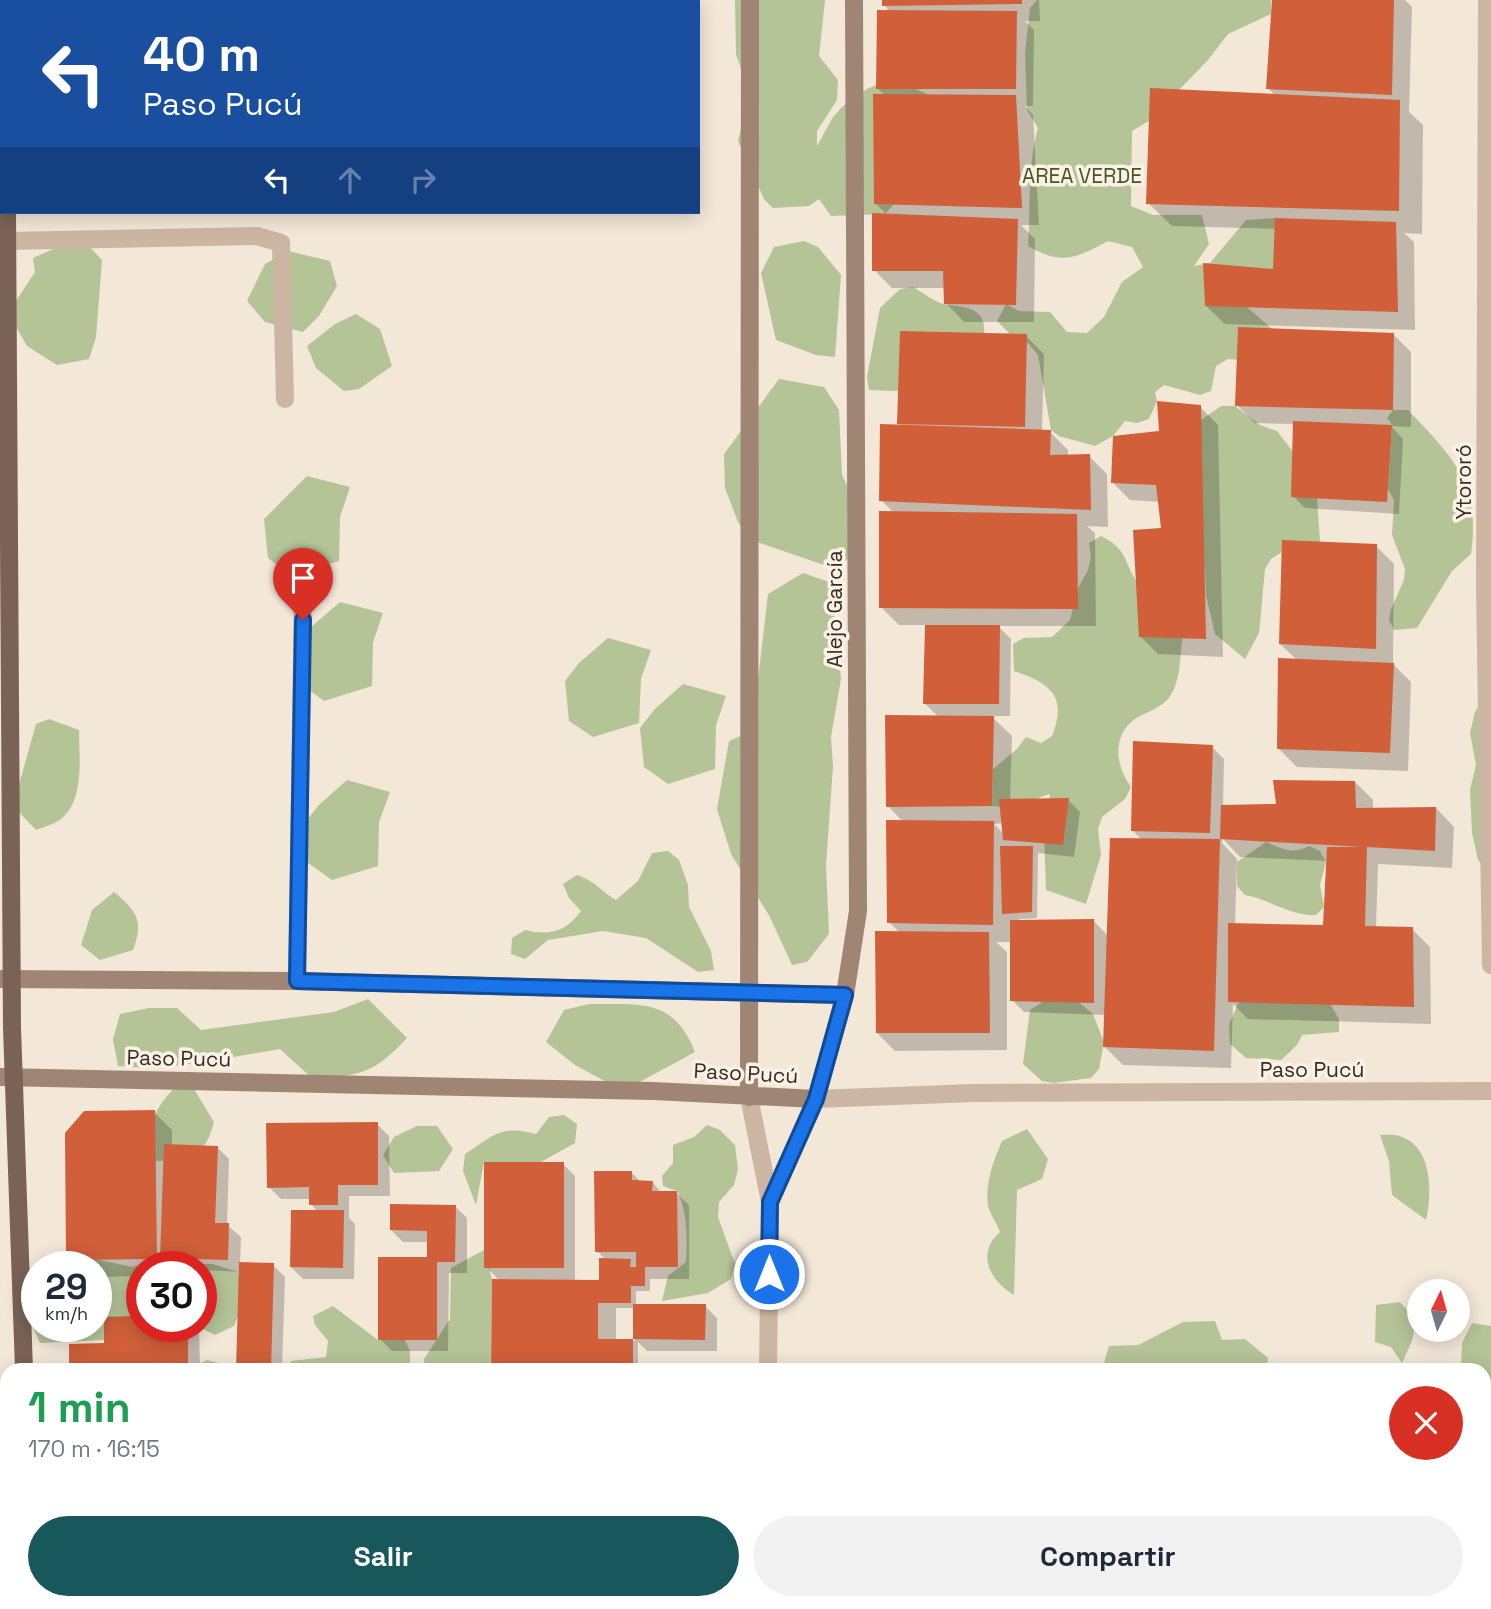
<!DOCTYPE html>
<html lang="es">
<meta charset="utf-8">
<style>
body{margin:0;font-family:"Space Grotesk",sans-serif;background:#f2f2f3;color:#1f2937;height:100vh;display:flex;flex-direction:column;font-size:26px;white-space:nowrap}
*{box-sizing:border-box;margin:0}
p{font-size:23px;color:#747a83}
.icon{flex:none;width:38px;height:38px;fill:none;stroke:currentColor;stroke-width:2;stroke-linecap:round;stroke-linejoin:round}
.map{position:relative;flex:1;overflow:hidden}
.panel{position:absolute;left:0px;top:1363px;width:1491px;height:247px;display:flex;flex-direction:column;background:#fff;border-radius:21px 21px 0 0;box-shadow:0 4px 18px #0003}
.panel>*{flex:none}
.hud{position:absolute;left:0px;top:0px;width:700px;height:214px;box-shadow:0 4px 18px #0003;background:#1a4fa0;color:#fff;overflow:hidden}
.needle{width:46px;rotate:5deg}
.controls{position:absolute;left:1407px;top:1279px;display:grid;gap:14px}
.controls a{display:grid;place-items:center;width:63px;height:63px;border-radius:50%;background:#fff;box-shadow:0 4px 18px #0003;font-size:35px}
.speed{position:absolute;left:21px;top:1251px;display:flex;gap:14px;font-size:35px;font-weight:700;text-align:center}
.speed>*{display:grid;place-content:center;width:91px;height:91px;border-radius:50%;background:#fff;box-shadow:0 4px 18px #0003;line-height:1}
.speed small{font-size:18px;font-weight:400}
.speed .limit{border:10px solid #d22;background:#fff;color:#111}
.pin{position:absolute;display:grid;place-items:center;width:60px;height:60px;color:#fff;margin:-72px -30px;border-radius:50% 50% 50% 0;rotate:-45deg;box-shadow:0 0 7px #0007}
.pin .icon{rotate:45deg}
.me{position:absolute;width:77px;margin:-38px;rotate:0deg;stroke-linejoin:round;filter:drop-shadow(0 0 5px #0008)}
.turn{display:flex;align-items:center;gap:24px;height:147px;padding:0 28px;font-size:32px}
.turn .icon{width:91px;height:91px;stroke-width:2.5}
.turn b{display:block;font-size:49px;line-height:60px}
.lanes{display:flex;align-items:center;height:66px;padding:0 28px;background:#0003;justify-content:center;gap:35px;direction:ltr}
.lanes .off{opacity:.35}
.round{display:grid;place-items:center;flex:none;width:74px;height:74px;border-radius:37px;background:#f2f2f3}
.overview{display:flex;align-items:center;justify-content:space-between;height:119px;padding:0 28px}
h1{font-size:42px;font-weight:700;line-height:52px;color:#1e9e55}
.primary-button{display:flex;gap:14px;margin-top:auto;padding:14px 28px}
.primary-button a{flex:1;height:80px;border-radius:42px;background:#18575c;color:#fff;font-size:28px;font-weight:700;line-height:80px;text-align:center}
.primary-button a+a{background:#f2f2f3;color:#1f2937}
.map>svg:first-child{display:block}
</style>
<div class="map">
<svg width="1491" height="1609" viewBox="0 0 1491 1609">
<rect width="100%" height="100%" fill="#f3e7d8"/>
<path fill="#b4c497" d="M735,0H825L819,56L838,80L837,100L817,131V146L833,117L843,106L867,89L892,78L927,94L928,112L894,204L885,214L831,216L819,199L809,206L773,208L764,199L738,141L750,92L736,55Z
M1037,0H1271V14L1228,34L1208,60L1180,89L1176,105L1132,131L1131,206L1153,215H1202L1209,244L1194,266L1210,263L1246,220L1275,218L1288,227L1292,251L1247,307L1271,328L1274,342L1255,361L1228,359L1216,366L1211,391L1200,395L1164,385L1155,392L1157,401L1149,419L1137,423L1125,421L1113,436L1095,446L1059,436L1051,430L1038,355L1028,343L1013,337L997,321L1006,304L1019,311L1050,312L1067,332L1087,333L1104,317L1122,282L1143,267L1132,247L1108,241C1075,259 1061,265 1028,246C1031,206 1027,167 1038,128L1027,110L1025,53L1030,8Z
M80,237L102,260L96,337L89,359L57,365L27,346L8,313L35,272L33,258Z
M804,241L818,247L841,275L835,357L816,355L776,340L761,273L774,247Z
M288,251L330,261L337,286L319,316L303,332L265,322L247,301L265,264Z
M913,287C922,292 934,302 944,304C961,307 987,306 984,333L906,370L898,391L869,390L867,377L880,308L900,289Z
M356,314L380,329L392,366L359,389L344,391L316,368L307,346L335,324Z
M779,379L824,387L839,410L842,475L856,504V539L847,560L827,566L751,540L738,522L725,488L724,454Z
M1221,406H1235L1260,425L1277,431L1316,482L1320,542L1282,552L1271,559L1265,569L1259,633L1245,659L1215,634L1206,595L1205,568L1195,521L1201,420Z
M1393,410H1408C1453,457 1481,484 1471,554L1452,571L1417,628L1394,630L1389,620L1391,609L1404,580L1405,569L1392,535L1394,500L1388,489L1392,425L1387,418Z
M307,476L350,487L340,517L339,561L291,576L268,558L264,519Z
M1101,536C1127,549 1123,559 1136,581C1148,601 1168,618 1183,635C1179,657 1182,681 1168,699C1159,709 1146,712 1135,719C1111,736 1116,767 1131,787L1125,799L1102,817L1098,829L1101,855L1086,904L1046,890L1044,833L1052,806L1049,794L1011,808L992,806L993,769L1017,749L1026,737L1041,743L1052,736C1068,696 1050,683 1014,671L1013,644L1024,638L1052,637L1070,620L1078,588L1088,570L1091,557L1089,543Z
M803,573L832,583L841,679L831,737L833,766L826,865L829,934L807,962L792,965L770,917L731,854L717,809L729,741L752,731L768,594Z
M340,602L383,613L373,642L372,686L324,701L301,684L311,627Z
M608,638L651,650L641,679L639,723L593,737L569,721L565,681L579,663Z
M683,684L726,696L716,725L715,769L668,784L644,767L640,728L654,710Z
M1487,692L1491,874L1478,860L1472,833L1470,790L1476,765L1470,733L1475,712Z
M49,719L79,730C79,757 85,800 61,819C54,824 44,827 36,830L13,806L36,724Z
M347,780L390,792L379,822L378,866L332,880L308,863L304,824L318,806Z
M1266,842C1282,849 1293,855 1309,846L1320,851L1326,862L1320,885L1324,907L1316,915C1290,916 1269,899 1245,895L1237,886V862Z
M668,851L679,860L688,885L689,907L711,951L714,970L698,972L646,938L603,931L548,940L525,959L511,954L512,938L525,930C549,936 566,932 581,911L569,898L563,884L577,875C597,882 599,890 616,900L638,881L652,853Z
M114,892C137,911 144,921 133,950L100,960L81,945L92,910Z
M1050,997L1076,1000L1093,1014L1104,1042L1099,1069L1091,1078L1053,1083L1042,1081L1023,1064L1030,1010Z
M1326,997L1339,1019V1032L1302,1035L1297,1045L1281,1060L1246,1058L1230,1044L1229,1024L1239,1002Z
M368,999L407,1038C373,1074 362,1075 313,1079L280,1049C230,1057 168,1072 118,1066L113,1040L120,1014L149,1008H177L201,1030L334,1012Z
M589,1004C640,1005 673,997 695,1052L623,1091L575,1065L546,1042L564,1010Z
M175,1087L194,1089L214,1122C205,1158 189,1160 155,1161C149,1123 149,1116 175,1087Z
M564,1115L577,1124L575,1143L541,1162H484L476,1205L463,1171L465,1154C493,1136 501,1124 536,1134L549,1117Z
M707,1125L720,1130L735,1145L738,1169L734,1185L719,1202L718,1217L735,1264L731,1279L708,1293L662,1301L668,1276L686,1262C687,1239 688,1212 677,1191L663,1186L662,1176L673,1163V1145L694,1137Z
M417,1126H437L453,1149L439,1171L394,1173L383,1155L394,1137Z
M1027,1129L1048,1159L1042,1179L1017,1190L1014,1295C989,1280 976,1253 1000,1232C997,1223 990,1214 988,1206C985,1183 993,1162 1002,1141Z
M1380,1135C1387,1135 1396,1134 1402,1137C1433,1148 1432,1195 1426,1220L1392,1195L1389,1161Z
M484,1250L492,1279L491,1370H425L424,1359L450,1319L451,1268Z
M95,1259L132,1267L141,1264H213L238,1272L249,1287L234,1326L215,1335L199,1327L201,1326V1267H142V1305H137V1316L104,1340L40,1343L30,1320L37,1281V1326H96V1267H72Z
M1400,1302L1416,1320L1412,1341L1402,1363L1391,1347L1375,1342L1376,1305Z
M333,1306L378,1340H405L410,1351V1370H286L291,1361L326,1357L328,1341L315,1325L313,1316Z
M1215,1321L1222,1340L1245,1339L1268,1358L1266,1370H1102L1109,1346L1138,1345L1183,1322Z
M1472,1323L1491,1326V1595L1484,1598V1370H1461L1462,1343Z
M207,1360L223,1364L226,1370H193L194,1366Z
M1358,1603H1420L1428,1608L1351,1609Z"/>
<path fill="#0003" fill-rule="evenodd" d="M884,0H1039L1040,21H1025L1034,30L1033,106H1025L1033,115L1039,225H1021L1035,239L1034,322H964L946,303L945,288H892L874,270L888,216L875,203L885,95L877,88L890,12L884,5Z
M1273,0H1405L1412,7L1409,112L1423,125L1422,234L1404,233L1414,242L1415,330L1225,324L1206,306L1275,271L1277,229L1172,226L1148,203L1276,96L1268,88Z
M902,333L1026,336L1044,354L1042,432H1050L1068,450V456H1089L1107,474L1108,527L1087,526L1095,533L1096,626H998L1011,639L1010,716H991L1012,736L1010,801L1068,800L1080,812L1074,857L1038,853L1037,918L1019,919V922L1093,920L1108,936L1142,840L1133,831L1212,747L1224,759L1223,807L1278,806L1355,782L1373,800V809L1436,808L1454,827L1452,868L1378,864L1376,928L1412,929L1430,947L1431,1024L1248,1019L1233,1004L1231,1068L1123,1065L1105,1047L1106,1015L1024,1012L1012,1000V942H996L1007,952V1050L895,1051L877,1033L900,933L889,922L903,822L888,806L939,717L924,703L927,625H899L881,607L894,513L881,500L899,427ZM1003,823L1004,834L994,824ZM1222,838L1240,857L1328,861V927L1235,925L1237,859L1222,843Z
M1393,334L1411,352V427L1391,426L1403,439L1399,514L1305,508L1293,496L1295,424L1255,423L1237,405Z
M1200,407L1218,425L1223,657L1158,654L1140,636L1163,530L1160,502L1130,500L1112,482L1160,433Z
M1376,546L1394,564L1393,664L1411,682L1408,771L1297,767L1279,749L1297,660L1280,644Z
M154,1112L172,1130V1146L217,1147L229,1159L227,1225L241,1237L240,1264L273,1265L285,1277L282,1370H238L241,1272L201,1270V1267H142V1276L96,1277V1267H76L68,1259Z
M377,1124L389,1136L390,1196H349V1218L355,1224L354,1279H303L291,1267L318,1212L311,1204V1199H281L269,1187Z
M563,1164L575,1176V1281H600L606,1260L597,1251L631,1172L641,1182H652L662,1193H676L689,1205V1279H650V1291H636V1306H705L717,1318V1351H647L638,1342V1370H493L494,1281H500L486,1267ZM616,1308H635V1341H616Z
M455,1206L467,1218V1273H449L448,1351H392L380,1339L428,1259V1242H403L391,1230Z
M142,1326H199L200,1370H71V1345H106Z"/>
<path fill="#d05f3a" d="M882,0H1022V4L882,6Z
M1272,0H1394L1392,95L1266,89Z
M877,10L1017,11L1016,89H876Z
M1150,88L1400,100L1399,211L1146,204Z
M873,94L1016,95L1022,208L874,204Z
M872,213L1018,219L1016,305L944,304L943,271H872Z
M1275,218L1396,222L1398,312L1205,306L1203,263L1273,269Z
M1238,327L1394,333L1393,410L1235,406Z
M900,331L1027,334L1025,427L897,424Z
M1157,401L1201,405L1206,639L1139,637L1133,530L1161,528L1156,485L1111,483L1113,436L1159,431Z
M1293,421L1392,425L1387,502L1291,497Z
M880,424L1051,430L1050,455L1090,454L1091,510L879,501Z
M879,511L1077,514L1078,609L879,608Z
M1282,540L1377,544L1376,649L1279,644Z
M925,625H1000L999,704H923Z
M1278,658L1394,663L1390,753L1277,749Z
M885,715L994,716L992,806L886,807Z
M1133,741L1213,745L1210,833L1131,831Z
M1273,780L1355,781L1356,808L1436,807L1435,851L1367,847L1365,926L1413,927L1414,1007L1228,1002V923L1323,925L1327,847H1363L1220,839L1214,1051L1103,1047L1110,838L1220,839L1221,805L1276,804Z
M1069,798L1063,845L1003,840L999,799Z
M886,820L994,821L993,925L887,923Z
M1000,846H1033L1032,912L1002,914Z
M1094,919V1003L1010,1001V920Z
M875,931L989,932L990,1033H876Z
M155,1110L157,1259L66,1260L65,1133L84,1111Z
M378,1122V1185H338V1205H309V1187L267,1188L266,1123Z
M164,1144L218,1146L215,1223H229L228,1260L160,1258Z
M484,1162H564V1268H484Z
M594,1171H632V1180L653,1181L652,1191H677L678,1267H645V1286H631V1303H598V1339H633V1370H491L492,1279L599,1280V1258L631,1259L630,1267H636V1252H595Z
M390,1204L456,1205L455,1262H437V1340H378V1257H427V1231L390,1230Z
M291,1210H344L343,1268L290,1267Z
M239,1262L274,1263L271,1370H236Z
M633,1304H706L705,1340L633,1339Z
M137,1305H142V1326H188V1370H69V1344L104,1343V1317L137,1316Z"/>
<g fill="none" stroke-linecap="round" stroke-linejoin="round">
<path stroke="#ccb6a3" stroke-width="18" d="M660,0V2
M7,241L257,236L281,243L285,399
M297,981L303,593"/>
<path stroke="#ccb6a3" stroke-width="18" d="M1487,0L1485,587L1491,965
M749,1097L770,1202L768,1370
M770,1202L816,1099L973,1093L1491,1091
M1484,1584H1491
M0,1589H7
M767,1603V1609
M1491,1609V1605"/>
<path stroke="#a08575" stroke-width="18" d="M0,979L297,981L845,995
M0,1077L653,1091L816,1099L845,995L858,911L854,0
M749,1097L750,0"/>
<path stroke="#7a6256" stroke-width="18" d="M6,0V2
M7,212L12,1028L24,1370
M33,1603V1609"/>
</g>
<g fill="none" stroke-linecap="round" stroke-linejoin="round">
<defs>
<path id="route" d="M303,620L297,981L845,995L816,1099L770,1202L769,1274"/>
</defs>
<use href="#route" stroke="#114b97" stroke-width="18"/>
<use href="#route" stroke="#1a73e8" stroke-width="12"/>
</g>
<g text-anchor="middle" dominant-baseline="central" stroke-width="7" stroke-linejoin="round" paint-order="stroke">
<g font-size="21" fill="#455728" stroke="#fbf1e5">
<text x="1082" y="175">AREA VERDE</text>
</g>
<g font-size="21" fill="#372b26" stroke="#fbf1e5">
<text transform="translate(1463 482) rotate(-90)">Ytororó</text>
<text transform="translate(834 609) rotate(-90)">Alejo García</text>
<text transform="translate(179 1058) rotate(1)">Paso Pucú</text>
<text x="1312" y="1069">Paso Pucú</text>
<text transform="translate(746 1073) rotate(3)">Paso Pucú</text>
</g>
</g>
</svg>
<div class="controls">
<a><svg class="needle" viewBox="-14 -14 28 28"><path d="M0-13l5 13h-10z" fill="#e53935"/><path d="M0 13l5-13h-10z" fill="#747a83"/></svg></a>
</div>
<div class="speed"><div>29<small>km/h</small></div><div class="limit">30</div></div>
<div class="pin" style="left:303px;top:620px;background:#d93025"><svg class="icon" aria-label="arrive" viewBox="0 0 24 24"><path d="M6 21V4h12l-3 4 3 4H6"/></svg></div>
<svg class="me" style="left:769px;top:1274px" viewBox="-20 -20 40 40"><circle r="17" fill="#1a73e8" stroke="#fff" stroke-width="3"/><path d="M0-11L8 9 0 5-8 9z" fill="#fff"/></svg>
<div class="hud">
<div class="turn"><svg class="icon" aria-label="left" viewBox="0 0 24 24"><path d="M17 20v-9H6M10 6l-5 5 5 5"/></svg><div><b>40 m</b>Paso Pucú</div></div>
<div class="lanes"><svg class="icon" aria-label="left" viewBox="0 0 24 24"><path d="M17 20v-9H6M10 6l-5 5 5 5"/></svg><svg class="icon off" aria-label="ahead" viewBox="0 0 24 24"><path d="M12 20V5M6 11l6-6 6 6"/></svg><svg class="icon off" aria-label="right" viewBox="0 0 24 24"><path d="M7 20v-9h11M14 6l5 5-5 5"/></svg></div>
</div>
<section class="panel">
<div class="overview"><div><h1>1 min</h1><p>170 m · 16:15</p></div><a class="round" style="background:#d93025;color:#fff"><svg class="icon" aria-label="close" viewBox="0 0 24 24"><path d="M6 6l12 12M18 6L6 18"/></svg></a></div>
<div class="primary-button"><a>Salir</a><a>Compartir</a></div>
</section>
</div>
